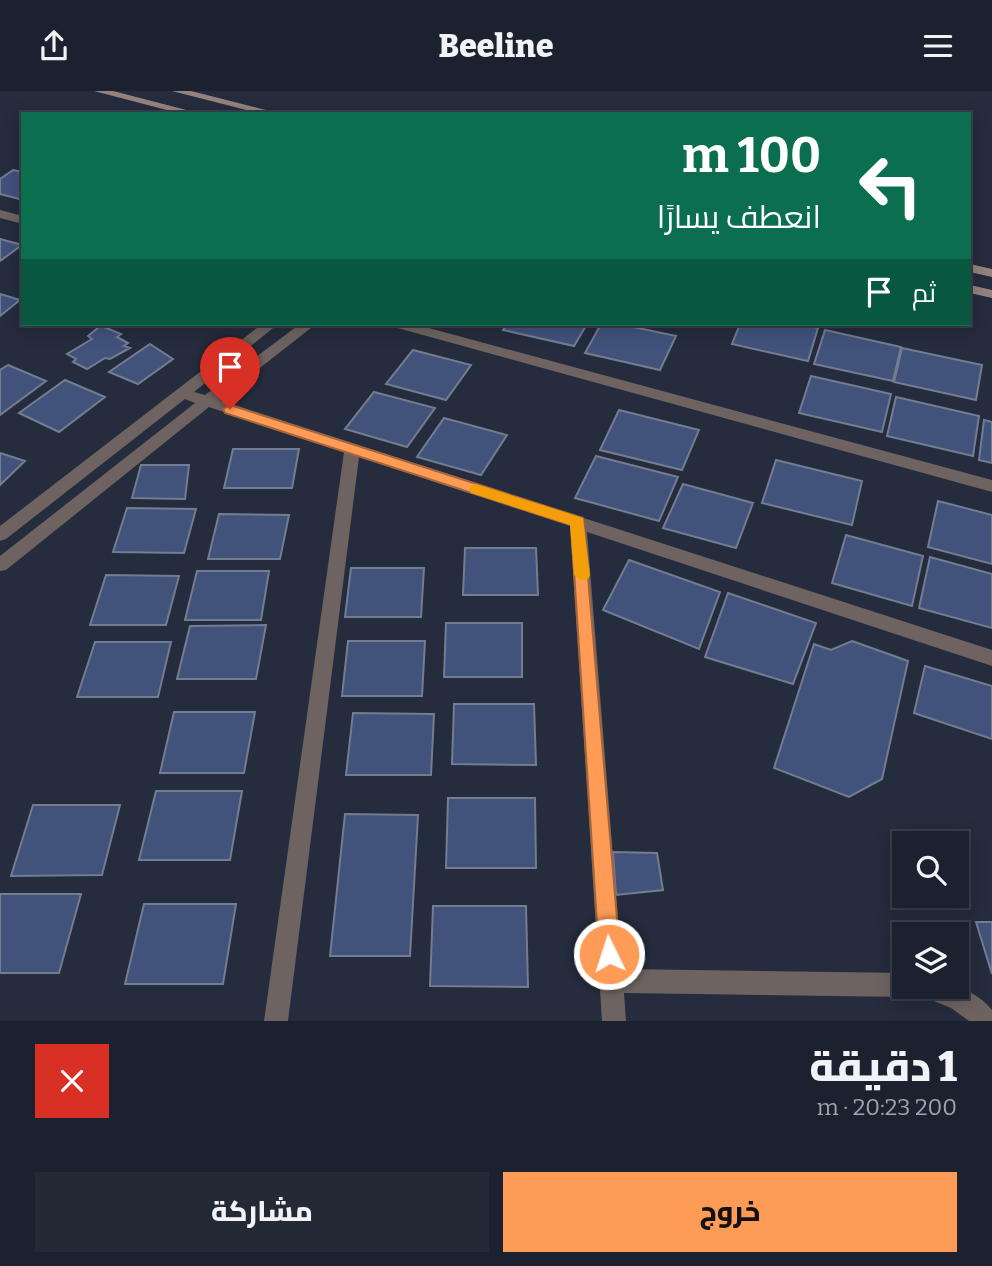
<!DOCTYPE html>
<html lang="ar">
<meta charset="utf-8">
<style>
body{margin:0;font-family:Bitter,Cairo,serif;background:#242936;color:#f1f3f6;direction:rtl;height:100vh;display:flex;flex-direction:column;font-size:26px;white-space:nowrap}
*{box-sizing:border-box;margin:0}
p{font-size:23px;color:#a0a3aa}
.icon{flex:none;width:38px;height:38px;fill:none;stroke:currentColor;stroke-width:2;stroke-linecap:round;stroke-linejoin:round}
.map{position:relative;height:930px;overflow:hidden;direction:ltr}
.sheet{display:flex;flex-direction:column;background:#1b212e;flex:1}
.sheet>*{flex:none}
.top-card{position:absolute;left:21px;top:21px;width:950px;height:214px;border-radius:0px;box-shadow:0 4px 18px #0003,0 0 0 2px #393e4a;direction:rtl;background:#0b6e4f;color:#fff;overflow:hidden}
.buttons{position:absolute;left:892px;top:740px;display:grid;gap:14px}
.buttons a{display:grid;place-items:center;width:77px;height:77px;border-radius:0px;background:#1b212e;box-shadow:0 4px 18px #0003,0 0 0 2px #393e4a;font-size:35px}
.pin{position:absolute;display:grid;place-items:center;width:60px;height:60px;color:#fff;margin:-72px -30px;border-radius:50% 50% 50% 0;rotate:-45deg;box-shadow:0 0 7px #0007}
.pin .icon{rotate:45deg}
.me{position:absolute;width:77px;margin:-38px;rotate:356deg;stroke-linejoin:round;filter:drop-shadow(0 0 5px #0008)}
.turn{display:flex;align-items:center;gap:24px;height:147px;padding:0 35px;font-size:32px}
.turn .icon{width:91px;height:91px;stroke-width:2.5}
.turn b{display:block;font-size:49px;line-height:60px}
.then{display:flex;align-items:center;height:66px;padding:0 35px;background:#0003;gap:14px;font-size:26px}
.round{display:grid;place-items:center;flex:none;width:74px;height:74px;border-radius:0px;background:#242936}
.summary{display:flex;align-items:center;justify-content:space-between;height:119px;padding:0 35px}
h1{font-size:42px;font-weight:800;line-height:52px}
.primary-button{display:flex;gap:14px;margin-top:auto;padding:14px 35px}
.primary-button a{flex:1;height:80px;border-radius:0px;background:#fe9c57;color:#111;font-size:28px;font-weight:800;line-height:80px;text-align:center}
.primary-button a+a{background:#242936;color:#f1f3f6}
header{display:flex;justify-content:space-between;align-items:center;height:91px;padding:0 35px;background:#1b212e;font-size:32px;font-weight:800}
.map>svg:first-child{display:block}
</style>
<header><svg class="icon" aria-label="menu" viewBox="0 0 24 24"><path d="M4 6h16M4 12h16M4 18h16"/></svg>Beeline<svg class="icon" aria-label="share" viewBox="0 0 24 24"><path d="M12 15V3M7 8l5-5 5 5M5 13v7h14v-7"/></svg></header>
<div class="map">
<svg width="992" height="930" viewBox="0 0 992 930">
<rect width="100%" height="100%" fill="#242c3d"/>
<path fill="#41527b" stroke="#737c91" stroke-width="2" d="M13,79L23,81V109L0,103V88Z
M0,148L22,154L0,170Z
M0,203L20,209L0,225Z
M97,233L121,243L117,246L128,252L124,255L130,257L110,268L105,267L87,278L73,271L76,268L67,263L92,248L88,245L99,236L94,234Z
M507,233H587L574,255L503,239Z
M601,233H619L676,245L660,279L585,262Z
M740,233H800L818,237L808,270L732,253Z
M825,239L901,256L893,290L814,273Z
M150,253L173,268L138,293L109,281Z
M902,257L982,274L976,309L894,291Z
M413,259L471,274L446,309L386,293Z
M8,274L46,290L0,324V279Z
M811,285L891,303L882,341L799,322Z
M65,289L105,306L59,341L19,322Z
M374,301L435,317L407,356L345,338Z
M896,306L979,325L973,365L887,345Z
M619,319L699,339L682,379L600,359Z
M444,327L507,344L481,384L417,366Z
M984,329L992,331V372L979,369Z
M233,358H299L292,397H224Z
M0,362L25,370L0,394Z
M596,365L678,386L659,430L575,407Z
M776,369L862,390L852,434L762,412Z
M141,374H189L185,408L132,407Z
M683,393L753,412L736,457L663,437Z
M938,410L992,424V473L928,456Z
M127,417L196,418L184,462L113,461Z
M219,423L289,424L280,468H208Z
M846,444L923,465L912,515L832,492Z
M465,457H536L538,504H463Z
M930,466L992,483V537L919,517Z
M629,469L720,501L699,558L603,519Z
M351,477H424L421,526H345Z
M197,480H269L261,529H185Z
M106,484L179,485L166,534H90Z
M728,502L816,532L793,593L705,566Z
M446,532H522V586H444Z
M266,534L256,588H177L190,535Z
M348,550H425L422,605H342Z
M852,550L908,570L882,688L849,706L774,677L814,553L831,559Z
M95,551H171L158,606H77Z
M925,575L992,595V648L914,622Z
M454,613H534L536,674L452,673Z
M174,621H255L244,682H160Z
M353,622L434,623L431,684H346Z
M156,700H242L230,769H139Z
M448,707H535L536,777H446Z
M33,714H120L102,784L11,785Z
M345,723L418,724L410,865H330Z
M613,761L657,762L663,799L616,804Z
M0,803H81L59,882H0Z
M144,813H236L223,893H125Z
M433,815H526L528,896L430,895Z
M976,831H992V883Z"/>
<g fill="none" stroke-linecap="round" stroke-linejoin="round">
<path fill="#6e6360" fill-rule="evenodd" d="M0,119L23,125V133L0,127Z
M262,233H278L194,301L205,304L300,233H316L219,309L992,559V575L587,441L622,878L905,882V896C940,896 967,889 992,919V930H969L951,917L919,904L916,897L913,902L905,906L624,902L626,930H602L570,435L359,366L288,930H264L344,361L209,316L6,479L0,480V465L195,312L185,308L6,448L0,450V435Z
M392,233H414L992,389V401L394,236Z"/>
<path fill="#93827d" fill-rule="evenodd" d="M94,0H113L202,23H182Z
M172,0H191L282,23H262Z
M970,173L992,178V186L970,181Z
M970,194L992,199V207L970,202Z"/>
</g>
<path fill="#fe9c57" stroke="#a56539" stroke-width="2" d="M230,314L583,427L620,863L617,870L609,873L602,870L599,863L571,434L225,322L223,318Z"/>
<path fill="#f59e0b" d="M476,393L583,427L590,484L588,488L582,490L574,484L570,434L471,402L469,398L471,395Z"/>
</svg>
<div class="buttons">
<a><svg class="icon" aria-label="search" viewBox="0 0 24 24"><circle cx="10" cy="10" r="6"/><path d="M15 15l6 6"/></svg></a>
<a><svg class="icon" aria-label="layers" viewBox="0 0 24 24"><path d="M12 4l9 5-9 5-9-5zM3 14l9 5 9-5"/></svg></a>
</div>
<div class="pin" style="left:230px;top:318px;background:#d93025"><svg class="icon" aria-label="arrive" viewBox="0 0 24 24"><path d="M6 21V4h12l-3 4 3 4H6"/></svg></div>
<svg class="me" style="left:609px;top:863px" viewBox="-20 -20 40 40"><circle r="17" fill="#fe9c57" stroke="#fff" stroke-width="3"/><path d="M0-11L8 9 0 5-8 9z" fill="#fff"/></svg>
<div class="top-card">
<div class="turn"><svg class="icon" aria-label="left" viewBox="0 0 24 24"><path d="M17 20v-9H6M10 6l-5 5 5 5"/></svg><div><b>100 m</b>انعطف يسارًا</div></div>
<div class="then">ثم<svg class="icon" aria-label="arrive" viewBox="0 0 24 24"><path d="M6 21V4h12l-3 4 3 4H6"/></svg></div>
</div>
</div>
<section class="sheet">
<div class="summary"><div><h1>1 دقيقة</h1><p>200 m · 20:23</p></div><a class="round" style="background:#d93025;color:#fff"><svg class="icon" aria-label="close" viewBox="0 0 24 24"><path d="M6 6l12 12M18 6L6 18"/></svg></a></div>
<div class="primary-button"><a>خروج</a><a>مشاركة</a></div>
</section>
